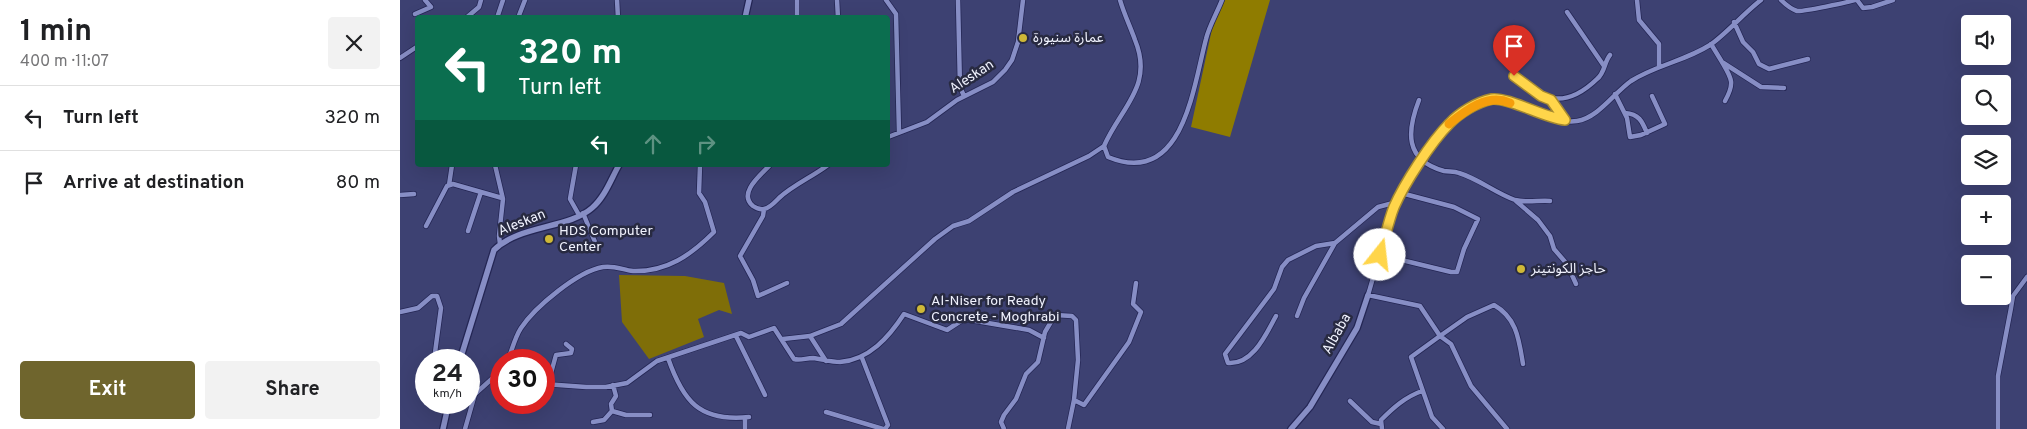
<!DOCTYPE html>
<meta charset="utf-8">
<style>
body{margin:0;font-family:Overpass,"Noto Sans Arabic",sans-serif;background:#f2f2f2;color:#202124;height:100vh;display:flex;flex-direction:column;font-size:19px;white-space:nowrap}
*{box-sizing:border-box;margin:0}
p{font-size:16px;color:#757577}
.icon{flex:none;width:28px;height:28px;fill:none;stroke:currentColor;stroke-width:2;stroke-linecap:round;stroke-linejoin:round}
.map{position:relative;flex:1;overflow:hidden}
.details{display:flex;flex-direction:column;background:#fff;width:400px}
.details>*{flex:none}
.banner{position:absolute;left:15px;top:15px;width:475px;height:152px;border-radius:5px;box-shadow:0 5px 20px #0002;background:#0b6e4f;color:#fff;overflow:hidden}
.tools{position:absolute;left:1561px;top:15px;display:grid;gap:10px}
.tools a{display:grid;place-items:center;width:50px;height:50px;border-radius:5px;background:#fff;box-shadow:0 5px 20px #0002;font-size:25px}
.speed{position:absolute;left:15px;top:349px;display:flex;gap:10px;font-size:25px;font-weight:700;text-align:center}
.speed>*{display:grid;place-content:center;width:65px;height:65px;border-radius:50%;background:#fff;box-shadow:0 5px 20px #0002;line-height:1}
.speed small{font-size:12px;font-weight:400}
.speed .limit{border:8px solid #d22;background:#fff;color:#111}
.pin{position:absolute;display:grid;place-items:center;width:42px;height:42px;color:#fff;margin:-51px -21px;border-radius:50% 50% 50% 0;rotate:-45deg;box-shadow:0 0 5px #0007}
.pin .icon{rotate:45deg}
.me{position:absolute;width:55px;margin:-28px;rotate:16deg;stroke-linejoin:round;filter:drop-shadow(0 0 4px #0008)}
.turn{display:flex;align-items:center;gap:18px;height:105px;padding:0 20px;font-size:22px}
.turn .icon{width:65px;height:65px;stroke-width:2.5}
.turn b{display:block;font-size:35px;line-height:42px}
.lanes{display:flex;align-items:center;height:48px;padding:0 20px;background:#0003;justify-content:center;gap:25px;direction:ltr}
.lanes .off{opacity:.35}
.round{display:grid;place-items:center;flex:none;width:52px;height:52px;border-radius:5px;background:#f2f2f2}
.head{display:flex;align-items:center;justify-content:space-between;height:85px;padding:0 20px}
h1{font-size:30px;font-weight:700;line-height:38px}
.action{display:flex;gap:10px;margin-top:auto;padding:10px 20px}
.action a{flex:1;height:58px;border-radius:5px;background:#6f652d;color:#fff;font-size:20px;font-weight:700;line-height:58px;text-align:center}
.action a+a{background:#f2f2f2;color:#202124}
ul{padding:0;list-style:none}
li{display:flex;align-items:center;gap:15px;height:65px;padding:0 20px;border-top:1px solid #e0e0e0}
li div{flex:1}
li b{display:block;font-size:19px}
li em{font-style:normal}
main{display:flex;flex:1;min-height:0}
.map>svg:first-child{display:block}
</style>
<main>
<section class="details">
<div class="head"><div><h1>1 min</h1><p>400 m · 11:07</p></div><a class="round"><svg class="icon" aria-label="close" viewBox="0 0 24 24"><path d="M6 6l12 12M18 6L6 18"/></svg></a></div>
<ul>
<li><svg class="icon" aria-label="left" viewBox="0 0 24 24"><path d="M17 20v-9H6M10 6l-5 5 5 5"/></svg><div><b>Turn left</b></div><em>320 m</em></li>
<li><svg class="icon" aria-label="arrive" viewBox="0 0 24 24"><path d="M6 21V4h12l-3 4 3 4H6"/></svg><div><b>Arrive at destination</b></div><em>80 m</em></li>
</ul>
<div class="action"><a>Exit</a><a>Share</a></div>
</section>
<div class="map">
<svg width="1627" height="429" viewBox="0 0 1627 429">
<rect width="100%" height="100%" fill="#3d4172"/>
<path fill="#7f6e08" d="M219,275L285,276L324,283L332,314L319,310L298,319L304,337L249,359L222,322Z"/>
<path fill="#8f7c00" d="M820,0H870L830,137L791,127L816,10Z"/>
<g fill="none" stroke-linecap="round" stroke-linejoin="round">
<defs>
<path id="minor" d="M217,0L218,18
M397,0V18
M437,0L438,18
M486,0L496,14L499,132
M558,0L560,87L564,96
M720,0C724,14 730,26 735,40C754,86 721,107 704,146L708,157C783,188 793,88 806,39C809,26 817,13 822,0
M1237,0L1239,20L1259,44V66
M1381,0C1385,4 1391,9 1397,11C1402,12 1450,2 1455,0
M1457,0L1463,8L1472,7L1493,0
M1167,12L1204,66
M15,14L31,7L25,0
M66,18L79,7L81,0
M97,18L103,0
M118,18L125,0
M1334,22L1343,42L1353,52L1359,64L1369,69L1408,59
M1311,44L1322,62L1361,87L1384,88
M0,58L18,46
M1322,62C1332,79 1335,83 1325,101
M1114,76C1143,103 1167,108 1197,79C1205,73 1204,62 1210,55
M1215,94L1227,118L1230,137L1241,135L1265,124L1252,96
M1019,100C1007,131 1004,160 1044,171C1049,172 1054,171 1059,173C1079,179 1095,193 1115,200C1126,203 1139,200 1150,201
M1151,100L1165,121
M1225,113C1239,114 1242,121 1247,133
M488,137L527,122L557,100L593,82L605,70L612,60L618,42L623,0
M95,165L103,199L99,236L100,244
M176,165L170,199L179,215
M370,165C362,174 337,193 353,206C356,208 360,210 364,209C370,208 375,202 379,198C393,185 412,177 428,165
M49,185L52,165
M0,195L14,194
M1116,201L1138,220L1150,236L1154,249L1167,264L1176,284
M364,209L363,216L340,256L353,280L358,296L387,283
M183,213L195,242
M26,226L47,186L53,184L102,198
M68,231L81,192
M981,255L1051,272H1057L1064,249L1078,219L1054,207L1001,193
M0,312L18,308L32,296H37L41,308L34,360
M876,316C866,334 853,365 828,363L825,354L874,289L882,267L888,260L916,246L935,243L978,207L997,202
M897,316L904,298L935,243
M336,336L365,395
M410,336L426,361
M383,339L410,336L441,324L535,239L553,226L569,221L613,192L689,156L704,146
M268,358C283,401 299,422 349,417
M462,358L488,425L485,429
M108,360C112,350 115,337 121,328C135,307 178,271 203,267C214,265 223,270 233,271C267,272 291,255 314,232L305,202L299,193L300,165
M144,384L186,387H206L227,383L257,361L341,333L349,337L374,328L394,359C400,361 406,358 413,358C422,359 431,362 440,362C469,360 489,337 504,314L547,330L564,319L629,330L644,338
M148,384L156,355L171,353L172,349L166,344
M950,401L972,422L981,424
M212,411L226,415H250
M426,412L483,429
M193,422L204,420L212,411L211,404L216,396L213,385
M65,429L75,394L95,376H101
M345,429V418
M604,429L601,422L604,415L616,399L626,374L638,362L645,332L655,315L672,316L676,320L678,360L674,400L684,405L729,342L741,312L733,304L736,283
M668,429L674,400
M982,429L981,420C993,408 1005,397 1022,391
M1043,429L1032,417L1011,357L1040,336L1020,306L968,295C977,266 983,235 994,207C1007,175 1056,103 1093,99C1120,97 1147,125 1177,121C1198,118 1214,93 1231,81C1256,65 1285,61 1310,45C1326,34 1344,13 1361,0
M1107,429L1071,386L1051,344L1040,336L1067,317L1094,305C1117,318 1119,340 1123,364
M1598,429V376L1611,308L1613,296L1627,277"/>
<path id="tertiary" d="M345,18L349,0
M60,360L94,250C119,225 168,229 192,208C205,197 211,179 219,165
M43,429L49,402
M891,429L910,407L957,328L968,295"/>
</defs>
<use href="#minor" stroke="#242654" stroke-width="6"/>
<use href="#tertiary" stroke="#242654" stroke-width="8"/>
<use href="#minor" stroke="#878ec5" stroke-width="4.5"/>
<use href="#tertiary" stroke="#878ec5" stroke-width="5.5"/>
</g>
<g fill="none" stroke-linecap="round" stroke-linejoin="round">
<defs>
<path id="route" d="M980,255C985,239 988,222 994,207C1004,184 1031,142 1049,124C1059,113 1077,102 1092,99C1109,97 1144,118 1165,120L1151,100L1141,96L1114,76"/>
</defs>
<use href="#route" stroke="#a68a30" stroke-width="12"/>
<use href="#route" stroke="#ffd54a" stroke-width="9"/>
<path stroke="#f59e0b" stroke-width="9" d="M1049,124C1066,110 1088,93 1110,103"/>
</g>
<g fill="#cfb837" stroke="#282a41" stroke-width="2">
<circle cx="623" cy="38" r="5"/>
<circle cx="149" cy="239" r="5"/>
<circle cx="1121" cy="269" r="5"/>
<circle cx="521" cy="309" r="5"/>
</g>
<g text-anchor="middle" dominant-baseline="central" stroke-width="5" stroke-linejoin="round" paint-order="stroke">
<g font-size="14" fill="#f0f2fe" stroke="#282a41" text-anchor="start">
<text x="633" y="38">عمارة سنيورة</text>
<text x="159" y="231">HDS Computer<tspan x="159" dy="16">Center</tspan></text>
<text x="1131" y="269">حاجز الكونتينر</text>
<text x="531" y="301">Al-Niser for Ready<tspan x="531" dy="16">Concrete - Moghrabi</tspan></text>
</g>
<g font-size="14" fill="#f0f2fe" stroke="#282a41">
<text transform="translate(572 77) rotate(-33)">Aleskan</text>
<text transform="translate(122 223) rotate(-22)">Aleskan</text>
<text transform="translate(937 334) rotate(-61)">Albaba</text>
</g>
</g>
</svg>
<div class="tools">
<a><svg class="icon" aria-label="sound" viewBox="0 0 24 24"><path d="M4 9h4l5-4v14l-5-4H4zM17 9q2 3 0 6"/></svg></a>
<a><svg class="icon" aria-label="search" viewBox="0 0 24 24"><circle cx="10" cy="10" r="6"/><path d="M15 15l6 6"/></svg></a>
<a><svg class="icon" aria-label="layers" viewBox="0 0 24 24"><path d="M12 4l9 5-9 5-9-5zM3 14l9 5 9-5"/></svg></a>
<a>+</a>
<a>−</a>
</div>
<div class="speed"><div>24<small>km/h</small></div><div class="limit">30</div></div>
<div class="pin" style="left:1114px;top:76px;background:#d93025"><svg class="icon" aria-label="arrive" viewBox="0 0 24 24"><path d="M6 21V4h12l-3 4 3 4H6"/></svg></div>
<svg class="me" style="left:980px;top:255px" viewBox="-20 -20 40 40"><circle r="19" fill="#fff"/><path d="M0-13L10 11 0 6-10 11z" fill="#ffd54a"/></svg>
<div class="banner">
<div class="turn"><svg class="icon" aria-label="left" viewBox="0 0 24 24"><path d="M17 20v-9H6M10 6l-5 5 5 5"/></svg><div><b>320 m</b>Turn left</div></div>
<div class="lanes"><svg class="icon" aria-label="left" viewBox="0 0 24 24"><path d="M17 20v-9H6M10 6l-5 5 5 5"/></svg><svg class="icon off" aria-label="ahead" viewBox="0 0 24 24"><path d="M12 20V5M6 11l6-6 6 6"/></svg><svg class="icon off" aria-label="right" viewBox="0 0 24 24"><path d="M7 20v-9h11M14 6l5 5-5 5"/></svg></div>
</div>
</div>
</main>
